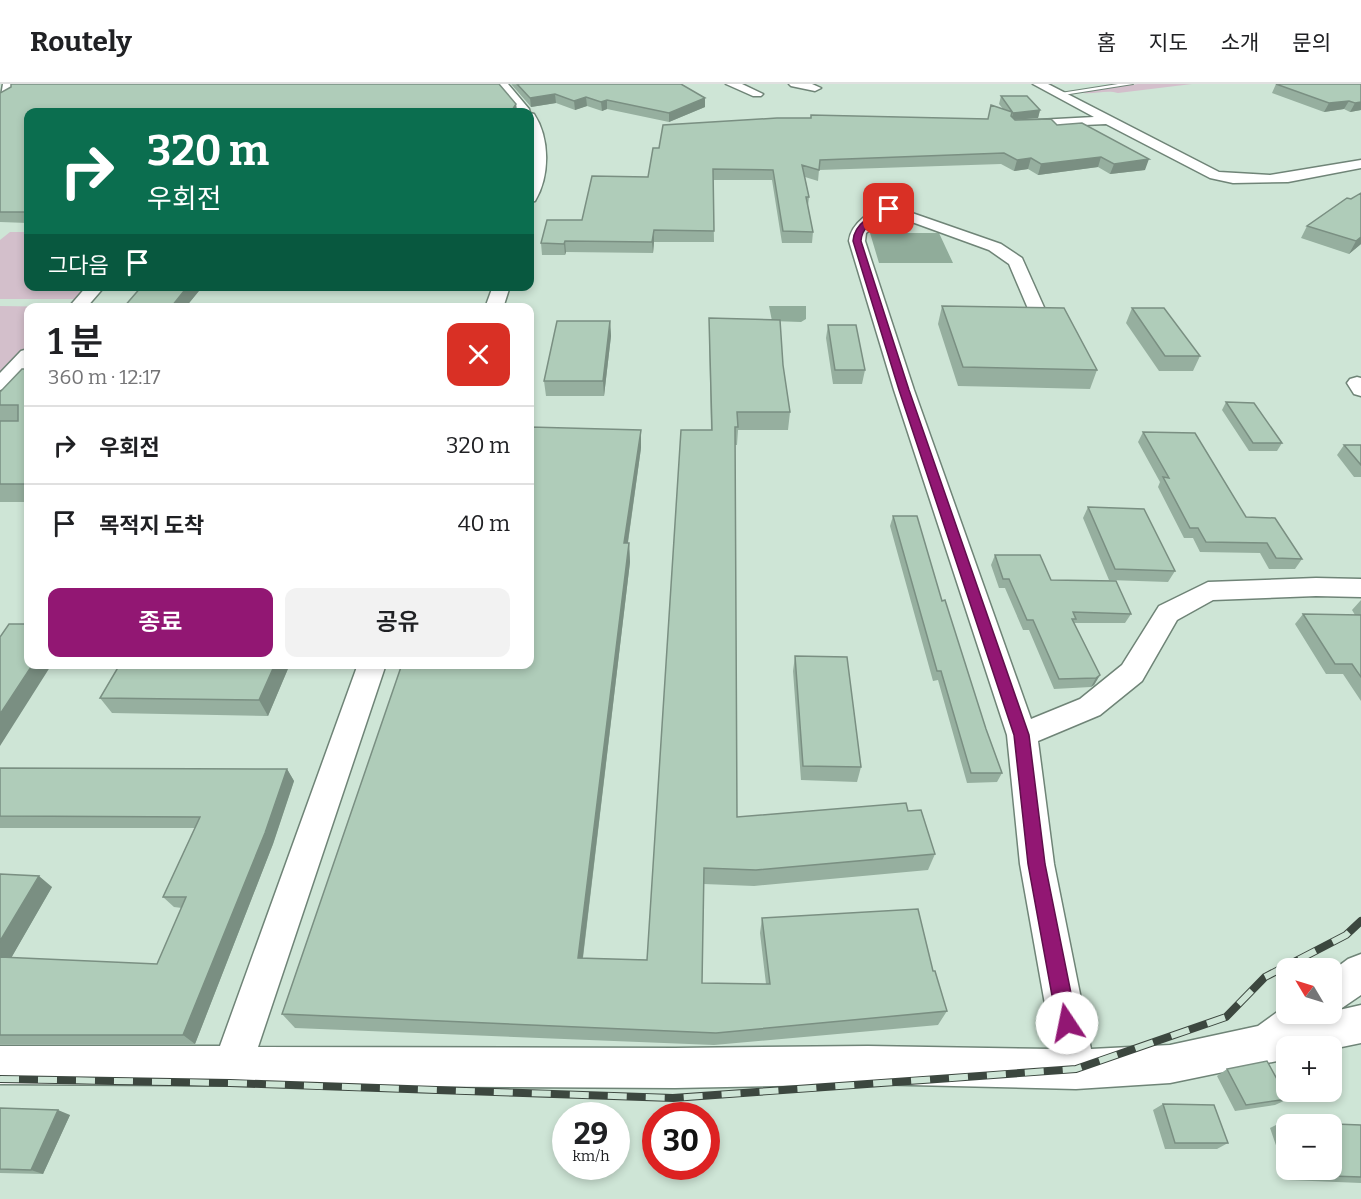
<!DOCTYPE html>
<html lang="ko">
<meta charset="utf-8">
<style>
body{margin:0;font-family:Bitter,"Noto Sans KR",serif;background:#f2f2f2;color:#202124;height:100vh;display:flex;flex-direction:column;font-size:22px;white-space:nowrap}
*{box-sizing:border-box;margin:0}
p{font-size:20px;color:#757577}
.icon{flex:none;width:33px;height:33px;fill:none;stroke:currentColor;stroke-width:2;stroke-linecap:round;stroke-linejoin:round}
.map{position:relative;flex:1;overflow:hidden}
.panel{position:absolute;left:24px;top:219px;width:510px;height:366px;display:flex;flex-direction:column;background:#fff;border-radius:12px;box-shadow:0 3px 9px #0003}
.panel>*{flex:none}
.guide{position:absolute;left:24px;top:24px;width:510px;height:183px;border-radius:12px;box-shadow:0 3px 9px #0003;background:#0b6e4f;color:#fff;overflow:hidden}
.needle{width:39px;rotate:308deg}
.fabs{position:absolute;left:1276px;top:874px;display:grid;gap:12px}
.fabs a{display:grid;place-items:center;width:66px;height:66px;border-radius:12px;background:#fff;box-shadow:0 3px 9px #0003;font-size:30px}
.speed{position:absolute;left:552px;top:1018px;display:flex;gap:12px;font-size:30px;font-weight:700;text-align:center}
.speed>*{display:grid;place-content:center;width:78px;height:78px;border-radius:50%;background:#fff;box-shadow:0 3px 9px #0003;line-height:1}
.speed small{font-size:15px;font-weight:400}
.speed .limit{border:9px solid #d22;background:#fff;color:#111}
.pin{position:absolute;display:grid;place-items:center;width:51px;height:51px;color:#fff;margin:-26px;border-radius:12px;box-shadow:0 3px 9px #0006}
.me{position:absolute;width:66px;margin:-33px;rotate:349deg;stroke-linejoin:round;filter:drop-shadow(0 0 4px #0008)}
.turn{display:flex;align-items:center;gap:21px;height:126px;padding:0 24px;font-size:27px}
.turn .icon{width:78px;height:78px;stroke-width:2.5}
.turn b{display:block;font-size:42px;line-height:51px}
.then{display:flex;align-items:center;height:57px;padding:0 24px;background:#0003;gap:12px;font-size:22px}
.round{display:grid;place-items:center;flex:none;width:63px;height:63px;border-radius:12px;background:#f2f2f2}
.headline{display:flex;align-items:center;justify-content:space-between;height:102px;padding:0 24px}
h1{font-size:36px;font-weight:600;line-height:45px}
.button{display:flex;gap:12px;margin-top:auto;padding:12px 24px}
.button a{flex:1;height:69px;border-radius:12px;background:#921773;color:#fff;font-size:24px;font-weight:600;line-height:69px;text-align:center}
.button a+a{background:#f2f2f2;color:#202124}
ul{padding:0;list-style:none}
li{display:flex;align-items:center;gap:18px;height:78px;padding:0 24px;border-top:2px solid #e0e0e0}
li div{flex:1}
li b{display:block;font-size:22px}
li em{font-style:normal}
header{display:flex;align-items:center;gap:36px;box-sizing:border-box;height:84px;padding:0 30px;background:#fff;border-bottom:2px solid #e0e0e0}
header strong{font-size:28px}
nav{display:flex;gap:33px;margin-inline-start:auto;font-size:21px}
.map>svg:first-child{display:block}
</style>
<header>
<strong>Routely</strong>
<nav><a>홈</a><a>지도</a><a>소개</a><a>문의</a></nav>
</header>
<div class="map">
<svg width="1361" height="1115" viewBox="0 0 1361 1115">
<rect width="100%" height="100%" fill="#cee5d6"/>
<path fill="#d3bfcb" d="M1138,0H1192L1118,9C1105,5 1091,12 1079,8Z
M10,148H28V202L90,203L77,215H0V156Z
M0,222L69,223L28,224V262L0,289Z"/>
<path fill="#90ac9a" d="M870,149H939L953,179H879Z
M769,222H806V235L801,238L772,237Z"/>
<g fill="none" stroke-linecap="round" stroke-linejoin="round">
<defs>
<path id="lane" d="M1118,0H1133L1057,12L1054,10Z"/>
<path id="street" d="M3,0H15L14,10L0,18Z
M496,0H508L529,25L530,29L534,30C550,54 550,92 535,117L530,118V90L533,62L530,28H519Z
M726,0H742L763,10L761,12H753Z
M789,0H812L821,4L815,7L791,2Z
M1033,0H1048L1219,88L1270,91L1361,76V84L1288,98L1233,99L1210,94L1106,40L1015,44L1013,41L1015,38L1019,37L1094,33Z
M889,121L1001,160L1022,174L1047,230L1044,234H1032L1009,180L989,166L890,130L866,149L865,157L914,306L1031,635L1080,615L1122,581L1159,522L1208,498L1316,494L1361,495V513L1316,512L1213,516L1177,536L1142,597L1100,631L1038,657L1054,780L1091,965L1170,961L1258,942L1287,921V930H1332V887L1348,875L1361,870V911L1339,926L1361,921V959L1332,965V963H1287V975L1170,999L1076,1005L868,1000L675,1004L0,1000V962H220L358,580H386L258,963L675,964L868,962L1053,965L1020,780L1007,651L894,306L849,157C851,139 872,125 889,121Z
M87,202H105L86,224H68Z
M493,202H510L503,224H485Z
M28,265V282L7,304L0,306V289L21,267Z
M1357,293L1361,294V312L1354,310L1347,299L1350,295Z"/>
</defs>
<use href="#lane" stroke="#6f8477" stroke-width="2"/>
<use href="#street" stroke="#6f8477" stroke-width="3"/>
<use href="#lane" fill="#fff" fill-rule="evenodd"/>
<use href="#street" fill="#fff" fill-rule="evenodd"/>
<defs>
<path id="rail" d="M0,995L230,999L673,1014L1076,985L1226,933L1265,893L1346,851L1361,837"/>
</defs>
<use href="#rail" stroke="#3c473f" stroke-width="8"/>
<use href="#rail" stroke="#cee5d6" stroke-width="6" stroke-dasharray="19" stroke-linecap="butt"/>
</g>
<path fill="#96af9f" fill-rule="evenodd" d="M511,0H681L705,14V23L669,38L607,25L602,27L587,22L575,26L556,19L531,23Z
M1276,0H1361V26L1350,28L1344,25L1324,28L1272,9Z
M0,9L516,20L517,28H28V139L0,138Z
M1001,12L1040,26L1038,34L1014,36H1015L1057,41L1145,86L1110,90L1098,83L1038,91L1028,85L1014,87L1001,80L819,86L818,97L805,93L809,113L808,122L813,148L812,159H782L772,96H713L714,158H654L653,169L566,168L565,171H542L541,159L582,136L648,93L659,64L811,34V31L988,35L991,21L1003,25L999,20Z
M1347,114L1361,160L1349,170L1301,154L1307,142Z
M142,202H203L185,224H123Z
M942,222L1097,286L1090,305L958,302L938,240Z
M1132,224L1200,272L1193,287H1159L1126,239Z
M709,234L783,281L790,328L788,346H738L737,361H735L737,733L908,727L935,770L928,786L754,802L704,800L702,899L766,900L760,849L762,834L933,887L947,927L938,941L714,961L295,944L282,930L641,364L628,459H629L630,478L583,874L647,876L711,346L709,251Z
M610,237L611,252L604,312H546L544,297Z
M828,241L865,286L862,300H833L826,254Z
M28,285V418H0V308Z
M1226,318L1282,359L1277,367H1249L1222,326Z
M1143,348L1246,433L1302,475L1295,485H1269L1260,469L1200,468L1193,454H1184L1158,403L1160,398L1138,358Z
M1344,361H1361V393H1354L1337,371Z
M1088,423L1175,487L1168,498L1109,496L1083,434Z
M893,432L942,517L986,645L1002,689L997,698L967,699L938,596L933,597L890,442Z
M995,471L1051,496L1131,530L1125,539H1074L1100,591L1094,601L1091,603L1054,605L1029,546H1023L1005,504H999L991,481Z
M1361,516V617L1343,590H1326L1295,540L1303,530L1355,531L1352,526Z
M795,572L861,683L857,698L801,696L793,587Z
M120,580H290L268,632L112,629L100,614Z
M0,684L287,685L294,697L273,760L195,960H0V790L52,803L11,874L157,880L182,824L174,823L163,813L195,744H0Z
M1227,985L1288,1015L1275,1021L1235,1027L1217,992Z
M1163,1020L1228,1059L1217,1065H1165L1153,1026Z
M0,1024L70,1031L43,1090L0,1089Z
M1282,1038L1361,1041V1099L1288,1096L1270,1044ZM1287,1041L1332,1086H1287Z"/>
<path fill="#7a8f82" d="M555,10L556,19L531,23L530,14Z
M586,13L587,22L575,26L574,17Z
M705,14V23L669,38V29Z
M607,16V25L602,27L601,18Z
M1349,17L1344,25L1324,28L1329,19Z
M1361,18V26L1350,28L1355,19Z
M516,20L517,28H511Z
M1040,26L1038,34L1011,36L1013,29Z
M1101,73L1098,83L1038,91L1041,80Z
M1031,74L1028,85L1014,87L1017,76Z
M1149,75L1145,86L1110,90L1114,80Z
M654,146V158L653,169L652,158Z
M1361,153V160L1349,170L1356,157Z
M565,157L566,168L565,171L564,160Z
M188,202H203L185,224H173L172,222Z
M610,237L611,252L604,312L603,297Z
M641,346V364L625,478L624,459Z
M629,459L630,478L581,888L578,874Z
M33,580H52L0,662V630Z
M275,580H290L268,632L259,616Z
M1100,591L1094,601L1091,603L1096,594Z
M287,685L294,697L273,760L195,960L183,951Z
M39,792L52,803L6,883L0,879V857Z
M58,1026L70,1031L43,1090L31,1086Z"/>
<path fill="#afccb9" stroke="#7a8f82" stroke-width="1.5" d="M11,0H499L516,20L511,28H28V128H0V9L11,3Z
M517,0H681L705,14L669,29L607,16L601,18L586,13L574,17L555,10L530,14Z
M1276,0H1361V18L1355,19L1349,17L1329,19Z
M1001,12H1027L1040,26L1013,29Z
M991,21L1012,28L1011,32L1015,36L1051,35L1057,41L1082,39L1149,75L1114,80L1101,73L1041,80L1031,74L1017,76L1004,69L820,76L819,86L802,81L809,113H806L813,148L783,147L773,86L713,85L714,147L654,146L652,158L565,157L564,160L541,159L547,136H582L592,92L648,93L653,64H659L663,41L777,34H811V31L988,35Z
M1361,109V153L1356,157L1307,142L1347,114L1351,115Z
M142,202H188L172,222H152L150,224H123Z
M942,222L1064,224L1097,286L963,283Z
M1132,224H1164L1200,272H1165Z
M709,234L780,236L783,281L790,328H737L738,343H735L737,733L906,719L908,727L921,726L935,770L756,786L704,784L702,899L770,900L762,834L918,825L933,887H935L947,927L716,949L282,930L402,580H530V343L641,346L624,459H629L578,874L647,876L681,346H712Z
M557,237H610L603,297H544Z
M828,241H856L865,286H835Z
M22,285H28V400H0V337H18V321H0V308Z
M1226,318L1254,319L1282,359H1253Z
M1143,348L1195,349L1246,433L1275,434L1302,475L1276,474L1267,459L1206,458L1198,444H1190L1163,393L1169,394Z
M1344,361H1361V381Z
M1088,423L1144,425L1175,487L1115,485Z
M893,432H917L942,517L945,516L986,645L1002,689H971L941,587H937Z
M995,471H1040L1051,496L1116,497L1131,530L1073,528L1076,535H1072L1100,591L1096,594L1059,595L1033,536H1027L1009,495H1003Z
M1303,530L1361,531V593L1352,580H1335Z
M9,540H28V580H33L0,630V553Z
M795,572L847,573L861,683L803,682Z
M120,580H275L259,616L100,614Z
M0,684L287,685L265,749L183,951H0V873L157,880L186,813H163L200,733L0,732Z
M0,790L39,792L0,857Z
M1267,977L1288,1015L1246,1021L1227,985Z
M1163,1020L1214,1021L1228,1059H1175Z
M0,1024L58,1026L31,1086L0,1085Z
M1282,1038L1361,1041V1093L1301,1091L1299,1086H1332V1041H1287V1053Z"/>
<path fill="#921773" stroke="#5f0f4b" stroke-width="1.5" d="M889,123L891,124V127C878,135 862,140 861,157L909,306L1029,651L1045,780L1077,939L1074,946L1067,949L1060,946L1057,939L1028,780L1014,651L899,306L853,157C854,139 873,130 889,123Z"/>
</svg>
<div class="fabs">
<a><svg class="needle" viewBox="-14 -14 28 28"><path d="M0-13l5 13h-10z" fill="#e53935"/><path d="M0 13l5-13h-10z" fill="#757577"/></svg></a>
<a>+</a>
<a>−</a>
</div>
<div class="speed"><div>29<small>km/h</small></div><div class="limit">30</div></div>
<div class="pin" style="left:889px;top:125px;background:#d93025"><svg class="icon" aria-label="arrive" viewBox="0 0 24 24"><path d="M6 21V4h12l-3 4 3 4H6"/></svg></div>
<svg class="me" style="left:1067px;top:939px" viewBox="-20 -20 40 40"><circle r="19" fill="#fff"/><path d="M0-13L10 11 0 6-10 11z" fill="#921773"/></svg>
<div class="guide">
<div class="turn"><svg class="icon" aria-label="right" viewBox="0 0 24 24"><path d="M7 20v-9h11M14 6l5 5-5 5"/></svg><div><b>320 m</b>우회전</div></div>
<div class="then">그다음<svg class="icon" aria-label="arrive" viewBox="0 0 24 24"><path d="M6 21V4h12l-3 4 3 4H6"/></svg></div>
</div>
<section class="panel">
<div class="headline"><div><h1>1 분</h1><p>360 m · 12:17</p></div><a class="round" style="background:#d93025;color:#fff"><svg class="icon" aria-label="close" viewBox="0 0 24 24"><path d="M6 6l12 12M18 6L6 18"/></svg></a></div>
<ul>
<li><svg class="icon" aria-label="right" viewBox="0 0 24 24"><path d="M7 20v-9h11M14 6l5 5-5 5"/></svg><div><b>우회전</b></div><em>320 m</em></li>
<li><svg class="icon" aria-label="arrive" viewBox="0 0 24 24"><path d="M6 21V4h12l-3 4 3 4H6"/></svg><div><b>목적지 도착</b></div><em>40 m</em></li>
</ul>
<div class="button"><a>종료</a><a>공유</a></div>
</section>
</div>
